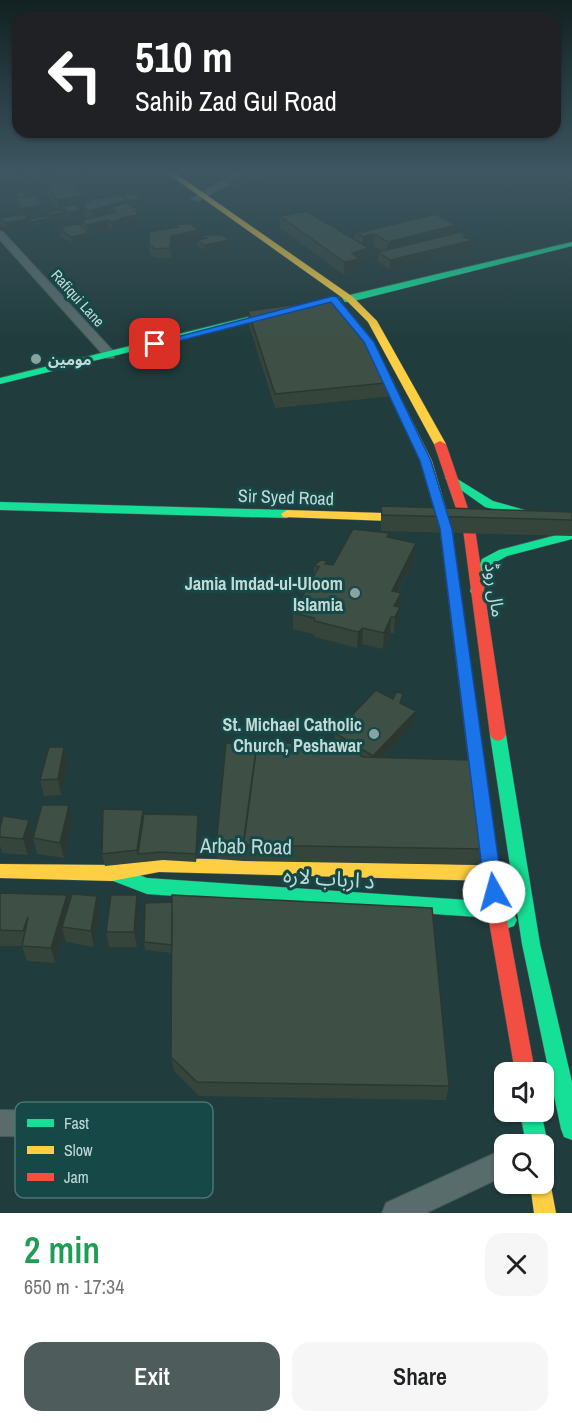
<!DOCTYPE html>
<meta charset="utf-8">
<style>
body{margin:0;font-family:"Archivo Narrow","Noto Sans Arabic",sans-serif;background:#f6f6f6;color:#202124;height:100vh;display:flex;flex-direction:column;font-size:22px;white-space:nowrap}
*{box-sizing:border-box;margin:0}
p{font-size:20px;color:#757577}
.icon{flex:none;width:33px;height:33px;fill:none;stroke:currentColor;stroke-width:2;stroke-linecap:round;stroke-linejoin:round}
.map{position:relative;height:1213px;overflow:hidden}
.drawer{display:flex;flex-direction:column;background:#fff;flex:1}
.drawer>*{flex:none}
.hud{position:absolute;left:12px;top:12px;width:549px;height:126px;border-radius:18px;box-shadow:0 2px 4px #0004;background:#202124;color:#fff;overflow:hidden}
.fabs{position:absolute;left:494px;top:1062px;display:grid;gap:12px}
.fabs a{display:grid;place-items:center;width:60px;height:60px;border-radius:12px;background:#fff;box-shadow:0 2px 4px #0004;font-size:30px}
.pin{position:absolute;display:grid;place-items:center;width:51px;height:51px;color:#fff;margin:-26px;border-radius:12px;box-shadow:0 3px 9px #0006}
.me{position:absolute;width:66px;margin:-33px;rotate:353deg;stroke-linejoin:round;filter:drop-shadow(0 0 4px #0008)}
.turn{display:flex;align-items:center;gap:21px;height:126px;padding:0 24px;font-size:27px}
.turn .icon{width:78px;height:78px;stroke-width:2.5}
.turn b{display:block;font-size:42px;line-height:51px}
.round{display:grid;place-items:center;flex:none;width:63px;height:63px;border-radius:18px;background:#f6f6f6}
.headline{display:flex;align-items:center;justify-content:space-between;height:102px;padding:0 24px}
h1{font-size:36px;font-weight:600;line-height:45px;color:#1e9e55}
.button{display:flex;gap:12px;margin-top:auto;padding:12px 24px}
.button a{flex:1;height:69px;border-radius:18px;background:#4f5c5c;color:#fff;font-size:24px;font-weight:600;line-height:69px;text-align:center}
.button a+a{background:#f6f6f6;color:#202124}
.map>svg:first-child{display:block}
</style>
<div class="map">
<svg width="572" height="1213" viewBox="0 0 572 1213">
<rect width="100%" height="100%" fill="#213c3c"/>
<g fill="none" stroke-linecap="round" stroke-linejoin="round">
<defs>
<path id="street" d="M231,173H239L236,180L198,201L191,199L229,177Z
M0,231L3,232L114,352V358H106L0,240Z
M0,1110L59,1111L68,1115L72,1124L68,1133L59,1137L0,1136Z
M504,1149V1176L426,1213H382L386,1203Z"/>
<path id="fast" d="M572,242V246L350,302H337L333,299Z
M280,309L284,312L283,314L0,384V378Z
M451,475L493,501L539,514L541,517L535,521L485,507L447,480L445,478Z
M0,502L287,510L293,514L287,518L0,510Z
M572,531V539L507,556L493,564L482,594H472L470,591L482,559L499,550Z
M498,729L503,731L506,735L540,944L572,1082V1140L564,1137L561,1129L522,944L490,735L493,731Z
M114,866L147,878L496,902L514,914L517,920L514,926L508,928L492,918L147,894L108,879L105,874L108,869Z
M520,1112H541L548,1144L545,1152H543V1144H526Z"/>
<path id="slow" d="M167,173H175L353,297L377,321L446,444L444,446L440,447L434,444L368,322L347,301Z
M385,373L390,376L432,461L452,529L472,675L470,679H460L458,675L440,529L420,461L380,376Z
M287,510L416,514L422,518L416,522L283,517L281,514Z
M159,858L492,865L498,868L501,873L498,878L492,881L159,872L112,881L0,878V864L112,865Z
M543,1174L549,1176L556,1213H534L530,1184H543Z"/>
<path id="jam" d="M440,441L446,444L475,529L506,735L503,739L498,741L493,739L490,735L463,529L434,444Z
M465,670L470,671L472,675L505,910L535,1072H515L487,910L458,675L460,671Z"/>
</defs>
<use href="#street" stroke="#445959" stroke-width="2"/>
<use href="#fast" stroke="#445959" stroke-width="1"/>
<use href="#slow" stroke="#445959" stroke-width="1"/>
<use href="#jam" stroke="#445959" stroke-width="1"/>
<use href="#street" fill="#586c6b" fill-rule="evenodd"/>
<use href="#fast" fill="#16e098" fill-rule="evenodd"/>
<use href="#slow" fill="#ffcf43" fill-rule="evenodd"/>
<use href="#jam" fill="#f24e42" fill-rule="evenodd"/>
</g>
<path fill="#35453c" d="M36,173H86L89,180L70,181L83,196L84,203L122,195L145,204L130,206L132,208L139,211L140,224L123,227V229L112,231L109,229L89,234L90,240L72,243L61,237L60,230H62L61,227H82L81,220L85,219L82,205L77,206L81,210L82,216L69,219L65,215L66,219L50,221L49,219V221L31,225L29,219L49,218L48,212L63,211L62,209H59L46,194L45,185L68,182L63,175L39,180Z
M247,173H265L267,181L258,183L257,182V186L249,187L246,186V188L237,190L231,187L230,181L243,180L242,178L249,177L247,176Z
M15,193L28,197L43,205L44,211L25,214L28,219L29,225L6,229L0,225V218L22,214L16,204Z
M280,216L354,240L355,232L455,233L468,238L472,249L390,269L378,262V252L382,251L374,246L367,247L368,261L358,264V272L344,275L280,228Z
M181,224L172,245L171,258H154L153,255H150L149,246L177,228L176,225Z
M203,235L230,246L204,251L198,246L197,240L203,238Z
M248,311L396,382L394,396L275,408L249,325Z
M381,506L572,512V536L381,531Z
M389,533L388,538L416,543L414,559L398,592L401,593L399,623L394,633H390L383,649L362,644L357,648L315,637L313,634L293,629V613L314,576V565H333Z
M402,704L414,723L382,758L483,849L480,865L243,861L217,859L216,847L257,745L334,744L335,733Z
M64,747L68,763L61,795L44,796L40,780Z
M144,814L198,815L199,824L196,862L163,860L105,866L102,854Z
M29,820L33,836L28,855L2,853L0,845V828Z
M72,821L64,858L37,854L33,838Z
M0,893L67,895L69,903L97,896L100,912L94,947L66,942L64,935L55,963L27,961L22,946H0Z
M145,903L449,1086L446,1100L199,1096L174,1071L171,1057L172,953L145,950L144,942Z
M140,911L137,947H109L106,932Z"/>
<path fill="#2b3831" d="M40,173H62L63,175L39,180L38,174Z
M210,173H222V175L210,177Z
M88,174L89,180L68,182L67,176Z
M267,175V181L258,183V177Z
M20,179L21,188L0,192V183Z
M257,180V186L249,187L248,181Z
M246,182V188L237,190V184Z
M83,196L84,204L82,203V205L64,208L62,207V209H59L57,200Z
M144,198L145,204L128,207L127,201Z
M127,200L128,209L111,207L112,214L92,220L91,211Z
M43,205L44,211L22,214L21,208Z
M81,210L82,216L69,219L68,213Z
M135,211H139L140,224L123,227V229L112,231L111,222Z
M65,212L66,219L50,221V215Z
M49,218V221L31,225V222Z
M28,219L29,225L6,229L5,223Z
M107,220L109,229L89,234L90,240L72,243L71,237L88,234L87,225Z
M456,225L455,237L387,254L388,242Z
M198,230L199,239L172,245L171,258L170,248L171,236Z
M374,234V246L362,249L363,237Z
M468,236V241L474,240L472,249L390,269V260Z
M230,240V246L204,251V245Z
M369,248L368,261L358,264V272L344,275V262L352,253Z
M416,543L414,559L390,606L392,591Z
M401,593L399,623L394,633L395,617L394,606Z
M391,617L390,633L383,649L384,633Z
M363,628L362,644L357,648L358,632Z
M416,711L414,723L372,768L373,756Z
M64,747L68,763L61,795L58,779Z
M69,805L72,821L64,858L60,843Z
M143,810L145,822L138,854L137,850Z
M198,815L199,824L196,862V854Z
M29,820L33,836L28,855L23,839Z
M67,895L71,910L62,927L64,935L55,963L51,948Z
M137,895L140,911L137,947L134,932Z
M97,896L100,912L94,947L91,931Z"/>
<path fill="#3e5046" stroke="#2b3831" stroke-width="1.5" d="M0,173H14L20,179L0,183Z
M65,173H86L88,174L67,176Z
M252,173H265L267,175L258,177Z
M251,177L257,180L248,181L242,178Z
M240,179L246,182L237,184L230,181Z
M70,181L83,196L57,200L45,185Z
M23,192L28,197L35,196L43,205L21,208L15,198H18L15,193Z
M134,194L144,198L127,201L123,195Z
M122,195L127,200L91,211L83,210L85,206L82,203L94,199Z
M127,203L132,208L136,207L139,211H135L139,215L120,218L122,220L111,222L107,220L87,225L81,220L116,212L111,207Z
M75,204L81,210L68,213L62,207Z
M60,210L65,212L50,215L48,212Z
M306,211L369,248L352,253L359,259L344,262L280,216Z
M25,214L28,219L5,223L0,220V218Z
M435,214L456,225L388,242L374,234L363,237L355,232H363Z
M46,216L49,218L31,222L29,219Z
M79,224L89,233L71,237L60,230L64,229L61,227Z
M181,224H191L198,230L171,236L170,248L153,249V246H149V232L178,227L176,225Z
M461,232L468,236L464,237L474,240L390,260L378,252Z
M203,235H222L230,240L204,245L197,240L207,238Z
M341,298L396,382L275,394L248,311Z
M381,506L572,512V520L382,515Z
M353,529L389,533L387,537L416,543L392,591L401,593L394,606L400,607L395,617H391L384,633L363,628L358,632L315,621L314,618L293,613L319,567L314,565L321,560L327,561L325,564L333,565Z
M376,690L393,699L397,691L403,694L400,703L416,711L373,756L335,733Z
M257,742L344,745L363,757L470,760L483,849L243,845Z
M226,743L257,745L243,849L216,847Z
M49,747H64L58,779L40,780Z
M42,805H69L60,843L33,838Z
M103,809L143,810L137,850L102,854Z
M144,814L198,815L196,854L161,852L138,854Z
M3,816L29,820L23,839L0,837V828Z
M0,893L67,895L51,948L22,946L28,917L23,931L0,930Z
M72,894L97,896L91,931L62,927Z
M111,895H137L134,932H106Z
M172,895L432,908L449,1086L197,1082L171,1057Z
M172,902V945L144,942L145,903Z"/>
<linearGradient id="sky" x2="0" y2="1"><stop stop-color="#122121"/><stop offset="0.5" stop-color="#3d5661"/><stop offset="1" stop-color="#3d5661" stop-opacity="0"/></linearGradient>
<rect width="572" height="343" fill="url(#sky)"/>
<path fill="#1a73e8" stroke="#114b97" stroke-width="1.5" d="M333,296L337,297L374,342L431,461L452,529L503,892L500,897L494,900L488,897L485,892L440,529L420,461L364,342L331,302L155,347L150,344Z"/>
<g fill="#89a3a1" stroke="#154846" stroke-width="2">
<circle cx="36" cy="359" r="6"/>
<circle cx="355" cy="593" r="6"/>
<circle cx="374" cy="734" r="6"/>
</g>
<g text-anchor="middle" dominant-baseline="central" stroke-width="6" stroke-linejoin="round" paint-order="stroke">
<g font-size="15" fill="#c1dad8" stroke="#154846">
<text transform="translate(78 298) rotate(48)">Rafiqui Lane</text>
</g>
<g font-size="15" font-weight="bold" fill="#c1dad8" stroke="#154846" text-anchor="start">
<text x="48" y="359">مومین</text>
</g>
<g font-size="18" fill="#c1dad8" stroke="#154846">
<text transform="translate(286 497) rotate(2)">Sir Syed Road</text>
<text transform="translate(495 590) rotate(82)">مال روڈ</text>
</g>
<g font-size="18" font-weight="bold" fill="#c1dad8" stroke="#154846" text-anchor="end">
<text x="343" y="583">Jamia Imdad-ul-Uloom<tspan x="343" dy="21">Islamia</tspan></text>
<text x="362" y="724">St. Michael Catholic<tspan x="362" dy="21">Church, Peshawar</tspan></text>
</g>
<g font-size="21" fill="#c1dad8" stroke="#154846">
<text transform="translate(246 846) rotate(1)">Arbab Road</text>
<text transform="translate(329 878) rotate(4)">د ارباب لاره</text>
</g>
</g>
<rect x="15" y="1102" width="198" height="96" rx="9" fill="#154846" stroke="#497472" stroke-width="1.5"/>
<rect x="27" y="1119" width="27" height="8" fill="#16e098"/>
<rect x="27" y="1146" width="27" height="8" fill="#ffcf43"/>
<rect x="27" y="1173" width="27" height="8" fill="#f24e42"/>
<g font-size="16" fill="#c1dad8">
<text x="64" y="1129">Fast</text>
<text x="64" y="1156">Slow</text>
<text x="64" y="1183">Jam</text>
</g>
</svg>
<div class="fabs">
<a><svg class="icon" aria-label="sound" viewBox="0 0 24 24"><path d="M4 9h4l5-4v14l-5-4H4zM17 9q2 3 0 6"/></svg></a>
<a><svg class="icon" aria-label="search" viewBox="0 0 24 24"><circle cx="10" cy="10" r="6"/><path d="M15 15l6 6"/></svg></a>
</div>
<div class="pin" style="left:155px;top:344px;background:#d93025"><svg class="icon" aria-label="arrive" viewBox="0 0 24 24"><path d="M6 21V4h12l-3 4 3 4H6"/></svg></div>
<svg class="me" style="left:494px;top:892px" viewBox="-20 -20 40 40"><circle r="19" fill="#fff"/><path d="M0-13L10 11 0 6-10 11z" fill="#1a73e8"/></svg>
<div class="hud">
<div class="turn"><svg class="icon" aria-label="left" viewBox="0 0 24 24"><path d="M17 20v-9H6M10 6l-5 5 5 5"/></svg><div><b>510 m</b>Sahib Zad Gul Road</div></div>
</div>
</div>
<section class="drawer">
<div class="headline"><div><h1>2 min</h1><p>650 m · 17:34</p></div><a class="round"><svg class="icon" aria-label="close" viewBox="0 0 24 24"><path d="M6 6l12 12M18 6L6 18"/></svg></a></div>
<div class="button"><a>Exit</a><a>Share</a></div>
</section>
